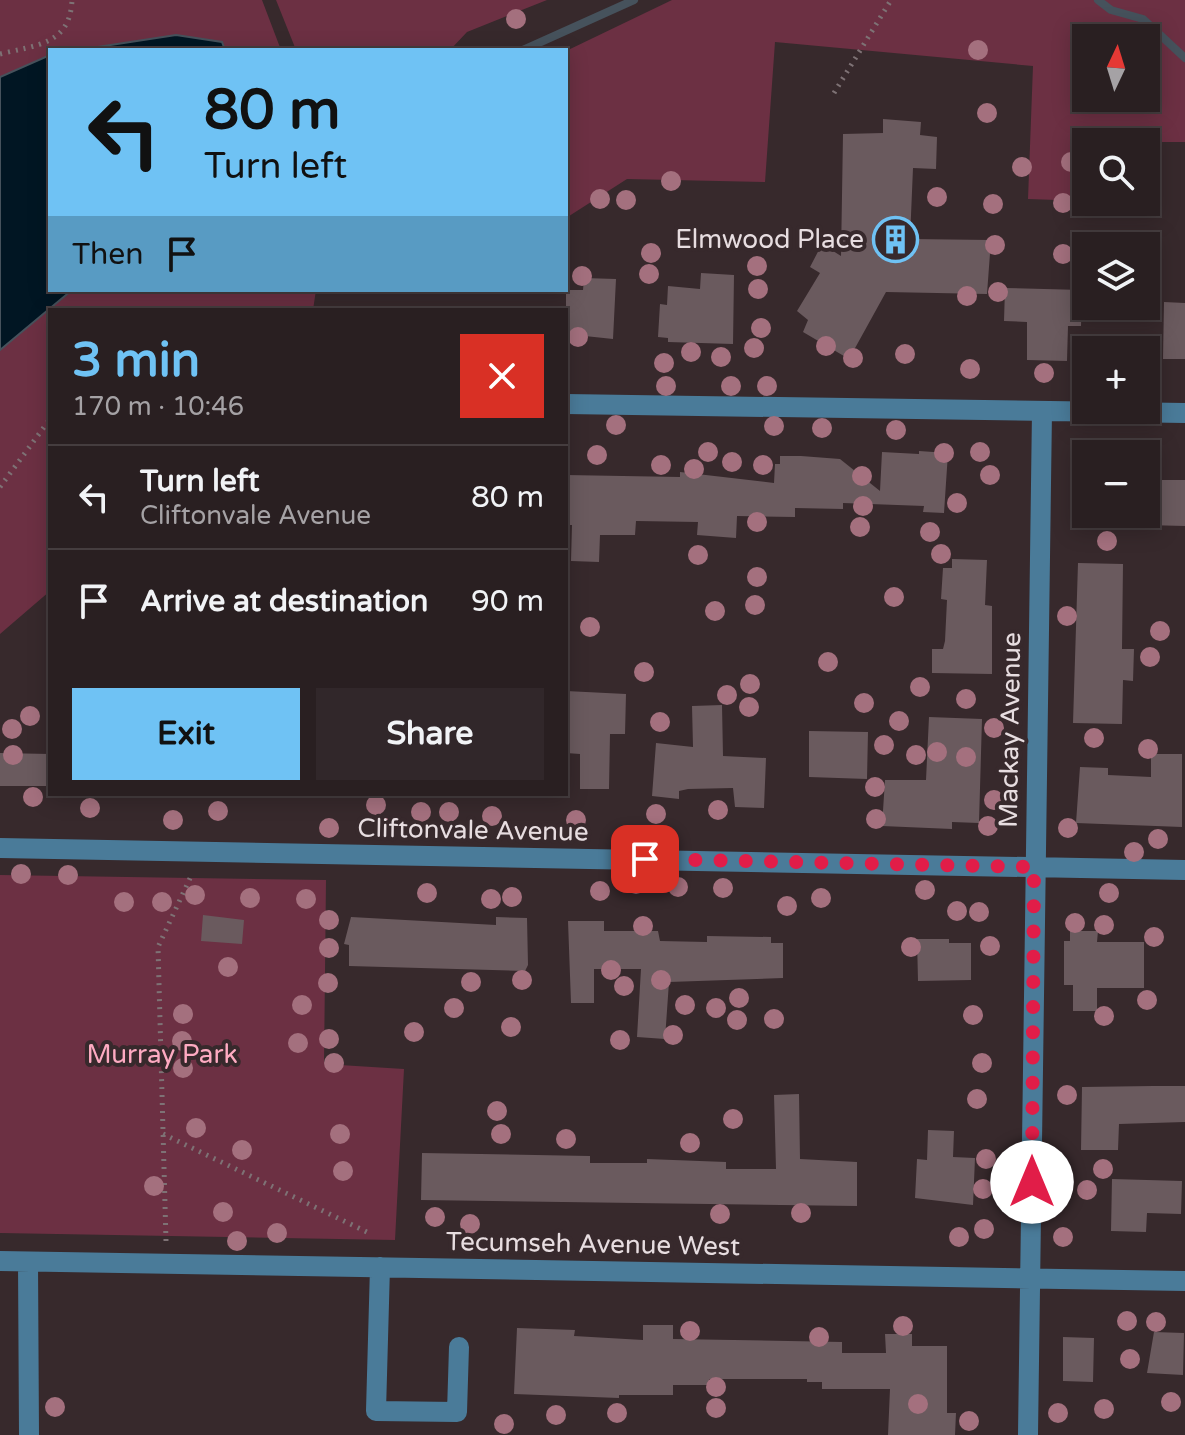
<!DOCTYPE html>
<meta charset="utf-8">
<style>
body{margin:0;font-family:"Varela Round",sans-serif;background:#31272a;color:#f1f3f6;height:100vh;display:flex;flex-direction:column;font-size:30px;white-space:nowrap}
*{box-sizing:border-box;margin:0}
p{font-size:26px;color:#a5a2a5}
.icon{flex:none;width:44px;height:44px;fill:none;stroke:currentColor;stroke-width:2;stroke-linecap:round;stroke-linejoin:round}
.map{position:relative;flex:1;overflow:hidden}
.drawer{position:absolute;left:48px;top:308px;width:520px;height:488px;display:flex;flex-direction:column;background:#291f21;border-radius:0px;box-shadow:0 4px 20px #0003,0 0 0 2px #453d3f}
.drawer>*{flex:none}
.top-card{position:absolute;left:48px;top:48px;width:520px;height:244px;border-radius:0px;box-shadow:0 4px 20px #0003,0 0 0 2px #453d3f;background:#6fc2f4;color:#111;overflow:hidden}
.needle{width:52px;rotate:4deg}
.controls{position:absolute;left:1072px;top:24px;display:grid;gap:16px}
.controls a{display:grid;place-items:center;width:88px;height:88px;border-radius:0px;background:#291f21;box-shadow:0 4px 20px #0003,0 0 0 2px #453d3f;font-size:40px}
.pin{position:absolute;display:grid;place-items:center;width:68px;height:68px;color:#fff;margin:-34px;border-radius:16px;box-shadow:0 4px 12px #0006}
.me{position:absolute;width:88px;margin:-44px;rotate:0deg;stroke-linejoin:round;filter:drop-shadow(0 0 6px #0008)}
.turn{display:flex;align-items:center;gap:28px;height:168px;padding:0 24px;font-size:36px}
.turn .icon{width:104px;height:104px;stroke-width:2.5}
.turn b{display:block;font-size:56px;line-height:68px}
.then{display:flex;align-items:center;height:76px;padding:0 24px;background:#0003;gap:16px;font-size:30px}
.round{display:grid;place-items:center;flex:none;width:84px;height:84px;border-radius:0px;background:#31272a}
.summary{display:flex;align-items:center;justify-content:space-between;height:136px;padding:0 24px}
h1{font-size:48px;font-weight:800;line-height:60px;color:#6fc2f4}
.cta{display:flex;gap:16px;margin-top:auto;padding:16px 24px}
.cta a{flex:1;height:92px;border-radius:0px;background:#6fc2f4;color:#111;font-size:32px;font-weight:800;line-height:92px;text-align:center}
.cta a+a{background:#31272a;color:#f1f3f6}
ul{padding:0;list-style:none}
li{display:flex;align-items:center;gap:24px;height:104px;padding:0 24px;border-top:2px solid #453d3f}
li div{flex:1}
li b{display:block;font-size:30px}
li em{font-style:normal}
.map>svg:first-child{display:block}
</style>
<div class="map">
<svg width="1185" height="1435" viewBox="0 0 1185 1435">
<rect width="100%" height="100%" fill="#37292c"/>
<path fill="#6c3043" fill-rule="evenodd" d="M0,0H262L281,50H225L222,42L176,35L78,50H50V55L0,77Z
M276,0H547L467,32L450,50H296Z
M672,0H1185V142H1086V201L1028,199L1033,66L775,42L765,182L627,179L566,218V51ZM1146,38V98H1086V38Z
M72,290H316L313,310H50V591L0,634V350Z
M0,875L326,880L324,1064L404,1069L395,1240L0,1233Z"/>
<path fill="#011623" stroke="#46525c" stroke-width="2" d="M176,35L222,42L225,50H78Z
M50,55V290H72L0,350V77Z"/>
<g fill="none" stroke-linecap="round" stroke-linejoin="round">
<path stroke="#46525c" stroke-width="8" d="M1098,0L1111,10L1143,19L1185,58
M523,50L634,0"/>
</g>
<path fill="#6a5a5e" d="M883,119L921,122L920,135L937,137L936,169L913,168L910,239L991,240L987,294L886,292L849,359L803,332L808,320L797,311L820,273L810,267L822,244L841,256L843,134L883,133Z
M701,273L734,275L733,344L668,342V338L658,337L660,304L667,305L668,286L700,289Z
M584,278L616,279L613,339L566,334V290H583Z
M1005,288L1082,290L1081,326H1068L1067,361L1027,360V322L1004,321Z
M1164,302L1185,303V359H1163Z
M919,451L948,453L944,513L923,512L924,506L843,503V509L795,508V517L737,516L736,538L697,535L698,522L636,521L635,535H600L599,562L571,561L572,525H566V475L680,477V472L774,483L775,464H780V456H801L840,459L880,491L882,452L919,454Z
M1146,480H1185V526L1146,525Z
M952,559L987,560L985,605L992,606V674L932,673V649H943L945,641L947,600L941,599L943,568H952Z
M1078,563L1123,564L1122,649H1134L1133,681L1123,680L1122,724L1073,723Z
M566,691L626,694L625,734H610L609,789H580V754L566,753Z
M722,705L723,756L766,758L764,808L735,807L733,788L688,789L679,791V799L652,796L656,743L693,747L692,706Z
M929,717L982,719L979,823L952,822V829L882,826L885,780H926Z
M809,731L868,732L867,779L809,777Z
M0,753L50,754V786H0Z
M1151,754H1182V827L1076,823L1080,767L1108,768V775L1151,777Z
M203,915L244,920L242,944L201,941Z
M351,917L496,925V917L527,918L528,965L525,971L349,966V945L344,944Z
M568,921H604V931H658L660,941L707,942V936L771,937V943H783V978L669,982L665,1039L637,1037L641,969H594V1003H571Z
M1070,931H1098L1097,942H1144V988H1097V1011H1073V985H1064V941H1070Z
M917,939H949V943H971V980L918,981Z
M1153,1086H1185V1122L1119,1124L1118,1150H1081L1082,1087Z
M799,1094L800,1159L857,1162V1206L421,1200L422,1153L590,1156V1163H647V1159L726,1162V1169H776L774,1095Z
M928,1130L954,1131L953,1157L975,1158L973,1205L915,1198L917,1159L927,1160Z
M1112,1179L1182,1181L1181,1214L1147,1213L1146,1232L1111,1231Z
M643,1325H673V1339L842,1342V1353H886L885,1334H912V1346H947V1413H956L955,1435H888L890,1389H822V1382H807V1379H709L710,1385H673V1395H619V1398L514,1394L517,1328L575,1330L574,1336L643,1340Z
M1154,1332L1184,1333L1183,1375L1147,1373Z
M1063,1337L1094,1338L1093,1382L1063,1381Z"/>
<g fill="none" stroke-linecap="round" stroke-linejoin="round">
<path stroke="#7e7275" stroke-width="5" stroke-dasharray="2 6" stroke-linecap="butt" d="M0,54C36,45 70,45 72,0
M834,93L891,0
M0,487L50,419
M163,1134L369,1233
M166,1241L158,947L192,874"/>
<path stroke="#4a7b99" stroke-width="20" d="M566,404L1185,413
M0,848L1185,870
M0,1261L1185,1281
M28,1262L29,1435
M380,1267L376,1411L457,1412L459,1347
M1028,1435L1042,411"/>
</g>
<g fill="#a4707e">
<circle cx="516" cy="19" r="10"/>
<circle cx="978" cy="50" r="10"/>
<circle cx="987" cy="113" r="10"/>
<circle cx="1071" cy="162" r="10"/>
<circle cx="1022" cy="167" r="10"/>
<circle cx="671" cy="181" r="10"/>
<circle cx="937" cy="197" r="10"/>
<circle cx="600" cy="199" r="10"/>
<circle cx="626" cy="200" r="10"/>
<circle cx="1063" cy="203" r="10"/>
<circle cx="993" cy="204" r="10"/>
<circle cx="995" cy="245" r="10"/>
<circle cx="651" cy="253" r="10"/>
<circle cx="1063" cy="254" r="10"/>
<circle cx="757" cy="266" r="10"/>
<circle cx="649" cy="274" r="10"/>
<circle cx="582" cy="276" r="10"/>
<circle cx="758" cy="289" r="10"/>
<circle cx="998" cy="292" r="10"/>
<circle cx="967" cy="296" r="10"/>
<circle cx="761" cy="328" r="10"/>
<circle cx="578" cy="337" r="10"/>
<circle cx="826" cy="346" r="10"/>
<circle cx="754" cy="348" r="10"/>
<circle cx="691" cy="352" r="10"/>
<circle cx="905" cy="354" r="10"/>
<circle cx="721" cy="357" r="10"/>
<circle cx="853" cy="358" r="10"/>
<circle cx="664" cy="363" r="10"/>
<circle cx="970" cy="369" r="10"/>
<circle cx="1044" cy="373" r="10"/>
<circle cx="666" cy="386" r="10"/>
<circle cx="731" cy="386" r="10"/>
<circle cx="767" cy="386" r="10"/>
<circle cx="616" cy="425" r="10"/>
<circle cx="774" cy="426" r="10"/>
<circle cx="822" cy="428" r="10"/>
<circle cx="896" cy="430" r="10"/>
<circle cx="708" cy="452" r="10"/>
<circle cx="980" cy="452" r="10"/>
<circle cx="944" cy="453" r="10"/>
<circle cx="597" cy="455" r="10"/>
<circle cx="732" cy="462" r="10"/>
<circle cx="661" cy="465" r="10"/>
<circle cx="763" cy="465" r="10"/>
<circle cx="694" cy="469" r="10"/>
<circle cx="990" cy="475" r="10"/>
<circle cx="862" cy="476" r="10"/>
<circle cx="957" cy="503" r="10"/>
<circle cx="863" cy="506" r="10"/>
<circle cx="757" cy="522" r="10"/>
<circle cx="860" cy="527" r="10"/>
<circle cx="930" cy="532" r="10"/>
<circle cx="1107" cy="541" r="10"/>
<circle cx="941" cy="554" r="10"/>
<circle cx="698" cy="555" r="10"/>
<circle cx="757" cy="577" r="10"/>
<circle cx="894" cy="597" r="10"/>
<circle cx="755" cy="605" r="10"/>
<circle cx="715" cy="611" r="10"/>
<circle cx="1067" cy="616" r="10"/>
<circle cx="590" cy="627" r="10"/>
<circle cx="1160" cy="631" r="10"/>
<circle cx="1150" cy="657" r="10"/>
<circle cx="828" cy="662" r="10"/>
<circle cx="644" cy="672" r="10"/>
<circle cx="750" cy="684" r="10"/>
<circle cx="920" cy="687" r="10"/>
<circle cx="727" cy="695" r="10"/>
<circle cx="966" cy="699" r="10"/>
<circle cx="864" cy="703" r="10"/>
<circle cx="749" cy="707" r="10"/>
<circle cx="30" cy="716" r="10"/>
<circle cx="899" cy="721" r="10"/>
<circle cx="660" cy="722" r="10"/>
<circle cx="994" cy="728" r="10"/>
<circle cx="12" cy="729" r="10"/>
<circle cx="1094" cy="738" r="10"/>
<circle cx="884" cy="745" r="10"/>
<circle cx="1148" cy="749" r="10"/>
<circle cx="937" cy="752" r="10"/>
<circle cx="13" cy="755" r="10"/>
<circle cx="916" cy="755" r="10"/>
<circle cx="966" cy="757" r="10"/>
<circle cx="875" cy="787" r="10"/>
<circle cx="33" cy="797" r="10"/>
<circle cx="994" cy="800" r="10"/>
<circle cx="376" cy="805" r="10"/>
<circle cx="90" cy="808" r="10"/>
<circle cx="718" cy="810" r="10"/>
<circle cx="218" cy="811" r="10"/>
<circle cx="421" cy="812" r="10"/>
<circle cx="449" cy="812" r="10"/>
<circle cx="656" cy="814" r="10"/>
<circle cx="492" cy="816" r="10"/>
<circle cx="876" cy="819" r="10"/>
<circle cx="173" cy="820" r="10"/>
<circle cx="576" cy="820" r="10"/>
<circle cx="988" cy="826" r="10"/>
<circle cx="329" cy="828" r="10"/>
<circle cx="386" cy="828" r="10"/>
<circle cx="1068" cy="828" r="10"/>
<circle cx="1158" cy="839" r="10"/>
<circle cx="1134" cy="852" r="10"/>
<circle cx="21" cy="874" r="10"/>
<circle cx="68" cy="875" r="10"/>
<circle cx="636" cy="884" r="10"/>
<circle cx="678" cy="887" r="10"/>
<circle cx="723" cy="888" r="10"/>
<circle cx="925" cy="890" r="10"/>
<circle cx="600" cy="891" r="10"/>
<circle cx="427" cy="893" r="10"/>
<circle cx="1109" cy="893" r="10"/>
<circle cx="195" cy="895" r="10"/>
<circle cx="512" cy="897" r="10"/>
<circle cx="250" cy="898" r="10"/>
<circle cx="821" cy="898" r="10"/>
<circle cx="306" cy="899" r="10"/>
<circle cx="491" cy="899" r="10"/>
<circle cx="124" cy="902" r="10"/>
<circle cx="162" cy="902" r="10"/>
<circle cx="787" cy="906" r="10"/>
<circle cx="957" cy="911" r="10"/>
<circle cx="979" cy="912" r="10"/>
<circle cx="329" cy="920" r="10"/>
<circle cx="1075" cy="923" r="10"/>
<circle cx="1104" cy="925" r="10"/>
<circle cx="643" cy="926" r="10"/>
<circle cx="1154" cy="937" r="10"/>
<circle cx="990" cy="946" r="10"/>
<circle cx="911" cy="947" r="10"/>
<circle cx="329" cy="948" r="10"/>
<circle cx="228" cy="967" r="10"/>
<circle cx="611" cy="970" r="10"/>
<circle cx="522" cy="980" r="10"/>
<circle cx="661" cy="980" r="10"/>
<circle cx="471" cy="982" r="10"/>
<circle cx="328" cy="983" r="10"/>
<circle cx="624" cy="986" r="10"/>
<circle cx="739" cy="998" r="10"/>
<circle cx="1147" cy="1000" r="10"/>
<circle cx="302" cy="1005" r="10"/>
<circle cx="685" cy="1005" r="10"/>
<circle cx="454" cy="1008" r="10"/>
<circle cx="716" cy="1008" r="10"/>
<circle cx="183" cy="1014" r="10"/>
<circle cx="973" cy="1015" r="10"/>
<circle cx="1104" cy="1016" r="10"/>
<circle cx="774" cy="1019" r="10"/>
<circle cx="737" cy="1020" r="10"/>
<circle cx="511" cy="1027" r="10"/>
<circle cx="414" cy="1032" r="10"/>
<circle cx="673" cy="1035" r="10"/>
<circle cx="329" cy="1039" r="10"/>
<circle cx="620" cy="1040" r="10"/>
<circle cx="182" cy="1041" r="10"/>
<circle cx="298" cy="1043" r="10"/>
<circle cx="334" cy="1063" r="10"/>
<circle cx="982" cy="1063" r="10"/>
<circle cx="183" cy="1068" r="10"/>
<circle cx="1067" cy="1095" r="10"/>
<circle cx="977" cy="1099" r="10"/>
<circle cx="497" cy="1111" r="10"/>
<circle cx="733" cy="1119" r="10"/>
<circle cx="196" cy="1128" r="10"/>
<circle cx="340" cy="1134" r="10"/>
<circle cx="501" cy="1134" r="10"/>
<circle cx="566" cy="1139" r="10"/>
<circle cx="690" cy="1143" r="10"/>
<circle cx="242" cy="1150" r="10"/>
<circle cx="986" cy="1159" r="10"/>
<circle cx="1103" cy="1169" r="10"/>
<circle cx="343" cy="1171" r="10"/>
<circle cx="154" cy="1186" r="10"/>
<circle cx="983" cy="1189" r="10"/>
<circle cx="1087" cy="1190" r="10"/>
<circle cx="223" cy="1212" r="10"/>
<circle cx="801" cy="1213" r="10"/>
<circle cx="720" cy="1214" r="10"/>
<circle cx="435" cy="1217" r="10"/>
<circle cx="470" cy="1224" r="10"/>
<circle cx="984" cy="1229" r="10"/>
<circle cx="277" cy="1233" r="10"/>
<circle cx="959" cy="1237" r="10"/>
<circle cx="1063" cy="1237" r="10"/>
<circle cx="237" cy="1241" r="10"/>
<circle cx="1127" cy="1321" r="10"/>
<circle cx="1156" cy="1322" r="10"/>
<circle cx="903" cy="1326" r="10"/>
<circle cx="690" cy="1331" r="10"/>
<circle cx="819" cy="1337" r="10"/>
<circle cx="1130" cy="1359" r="10"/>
<circle cx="716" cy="1387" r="10"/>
<circle cx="1171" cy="1402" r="10"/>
<circle cx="918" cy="1404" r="10"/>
<circle cx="55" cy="1407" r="10"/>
<circle cx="716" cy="1408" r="10"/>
<circle cx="1104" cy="1409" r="10"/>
<circle cx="617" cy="1413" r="10"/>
<circle cx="1058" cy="1413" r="10"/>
<circle cx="556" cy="1415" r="10"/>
<circle cx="969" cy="1421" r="10"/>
<circle cx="504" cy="1424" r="10"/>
</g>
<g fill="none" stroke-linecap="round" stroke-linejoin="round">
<path stroke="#e11d48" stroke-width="14" stroke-dasharray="0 25.2" d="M645,859L1034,867L1032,1182"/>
</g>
<defs>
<symbol id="building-ring" viewBox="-11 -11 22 22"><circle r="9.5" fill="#37292c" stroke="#6fc2f4" stroke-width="1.5"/><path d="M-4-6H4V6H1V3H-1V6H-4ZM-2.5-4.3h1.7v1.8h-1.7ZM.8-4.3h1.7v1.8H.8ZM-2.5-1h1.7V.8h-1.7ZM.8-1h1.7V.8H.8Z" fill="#6fc2f4"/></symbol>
</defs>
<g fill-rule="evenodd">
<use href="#building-ring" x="870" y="214" width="51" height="51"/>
</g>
<g text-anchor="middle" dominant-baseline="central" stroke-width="8" stroke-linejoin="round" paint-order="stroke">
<g font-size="26" fill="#e7dde0" stroke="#37292c" text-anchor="end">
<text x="864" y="239">Elmwood Place</text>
</g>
<g font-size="26" fill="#e7dde0" stroke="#37292c">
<text transform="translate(1010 730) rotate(-89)">Mackay Avenue</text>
<text transform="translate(473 830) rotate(1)">Cliftonvale Avenue</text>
<text transform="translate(593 1244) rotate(1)">Tecumseh Avenue West</text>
</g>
<g font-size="26" fill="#fdaac1" stroke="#37292c">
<text x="162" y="1054">Murray Park</text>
</g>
</g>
</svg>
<div class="controls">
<a><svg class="needle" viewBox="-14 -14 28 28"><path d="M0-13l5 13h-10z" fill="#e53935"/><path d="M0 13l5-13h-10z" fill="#a5a2a5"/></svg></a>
<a><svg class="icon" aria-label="search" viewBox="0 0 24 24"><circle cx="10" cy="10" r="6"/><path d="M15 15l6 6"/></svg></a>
<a><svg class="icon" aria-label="layers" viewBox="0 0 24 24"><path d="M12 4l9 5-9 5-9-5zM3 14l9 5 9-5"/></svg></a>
<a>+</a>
<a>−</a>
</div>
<div class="pin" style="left:645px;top:859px;background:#d93025"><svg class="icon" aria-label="arrive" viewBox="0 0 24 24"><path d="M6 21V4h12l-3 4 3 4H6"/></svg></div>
<svg class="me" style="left:1032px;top:1182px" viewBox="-20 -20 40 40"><circle r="19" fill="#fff"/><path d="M0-13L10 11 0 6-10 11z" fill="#e11d48"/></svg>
<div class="top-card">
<div class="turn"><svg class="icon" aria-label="left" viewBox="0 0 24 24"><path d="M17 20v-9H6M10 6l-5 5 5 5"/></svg><div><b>80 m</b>Turn left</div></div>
<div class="then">Then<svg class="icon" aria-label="arrive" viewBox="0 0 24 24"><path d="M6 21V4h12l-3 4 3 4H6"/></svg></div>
</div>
<section class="drawer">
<div class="summary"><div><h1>3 min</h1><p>170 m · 10:46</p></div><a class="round" style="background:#d93025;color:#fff"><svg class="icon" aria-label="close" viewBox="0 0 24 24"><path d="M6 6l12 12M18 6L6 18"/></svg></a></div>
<ul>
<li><svg class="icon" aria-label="left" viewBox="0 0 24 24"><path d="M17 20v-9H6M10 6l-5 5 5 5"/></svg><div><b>Turn left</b><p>Cliftonvale Avenue</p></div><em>80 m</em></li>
<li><svg class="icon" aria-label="arrive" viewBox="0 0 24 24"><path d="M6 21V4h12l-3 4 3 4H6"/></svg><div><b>Arrive at destination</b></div><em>90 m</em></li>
</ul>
<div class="cta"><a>Exit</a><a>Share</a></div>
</section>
</div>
